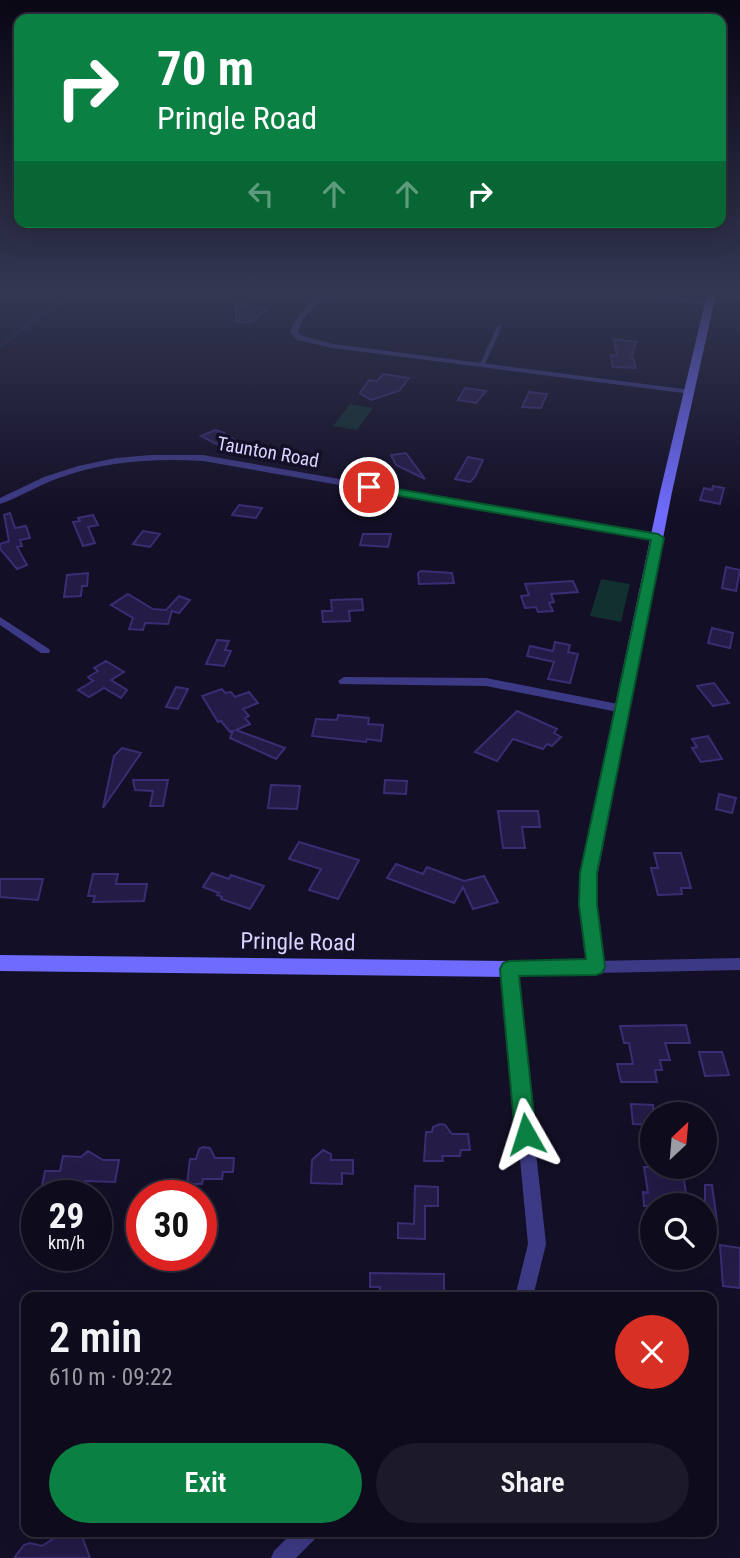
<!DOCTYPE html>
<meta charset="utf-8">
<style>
body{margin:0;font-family:"Roboto Condensed",sans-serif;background:#1c1929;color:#f1f3f6;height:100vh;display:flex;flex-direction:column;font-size:26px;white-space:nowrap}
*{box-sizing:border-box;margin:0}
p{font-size:23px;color:#9b9ba3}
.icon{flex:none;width:38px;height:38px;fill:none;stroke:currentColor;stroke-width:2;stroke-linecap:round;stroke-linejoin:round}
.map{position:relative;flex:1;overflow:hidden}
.panel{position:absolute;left:21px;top:1292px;width:696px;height:245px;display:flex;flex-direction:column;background:#0e0b1c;border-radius:14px;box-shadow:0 7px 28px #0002,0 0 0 2px #2e2b3b}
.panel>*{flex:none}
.top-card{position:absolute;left:14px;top:14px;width:712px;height:214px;border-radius:14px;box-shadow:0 7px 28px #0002,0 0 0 2px #2e2b3b;background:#0b8043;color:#fff;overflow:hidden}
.needle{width:46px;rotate:26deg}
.controls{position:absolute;left:640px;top:1102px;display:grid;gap:14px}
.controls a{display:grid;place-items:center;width:77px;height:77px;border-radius:50%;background:#0e0b1c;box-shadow:0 7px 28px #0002,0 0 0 2px #2e2b3b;font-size:35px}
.speed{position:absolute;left:21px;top:1180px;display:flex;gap:14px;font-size:35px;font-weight:700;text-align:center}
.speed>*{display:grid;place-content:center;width:91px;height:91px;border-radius:50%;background:#0e0b1c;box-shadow:0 7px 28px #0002,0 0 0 2px #2e2b3b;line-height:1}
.speed small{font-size:18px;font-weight:400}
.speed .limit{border:10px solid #d22;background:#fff;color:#111}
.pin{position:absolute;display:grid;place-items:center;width:60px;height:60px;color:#fff;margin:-30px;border:4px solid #fff;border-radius:50%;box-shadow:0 2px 7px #0007}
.me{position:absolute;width:77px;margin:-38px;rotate:354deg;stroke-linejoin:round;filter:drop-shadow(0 0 5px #0008)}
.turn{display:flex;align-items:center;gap:24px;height:147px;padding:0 28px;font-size:32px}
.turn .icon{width:91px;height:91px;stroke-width:2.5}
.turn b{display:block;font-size:49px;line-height:60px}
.lanes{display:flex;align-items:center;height:66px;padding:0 28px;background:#0003;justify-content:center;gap:35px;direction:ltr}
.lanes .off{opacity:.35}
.round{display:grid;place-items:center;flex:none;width:74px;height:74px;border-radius:37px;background:#1c1929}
.head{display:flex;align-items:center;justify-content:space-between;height:119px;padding:0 28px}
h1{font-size:42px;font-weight:600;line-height:52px}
.action{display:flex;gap:14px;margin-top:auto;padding:14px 28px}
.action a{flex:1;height:80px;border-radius:42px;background:#0b8043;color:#fff;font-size:28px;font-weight:600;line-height:80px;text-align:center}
.action a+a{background:#1c1929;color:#f1f3f6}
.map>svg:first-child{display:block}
</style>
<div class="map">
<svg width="740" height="1558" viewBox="0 0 740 1558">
<rect width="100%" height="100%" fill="#130f26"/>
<path fill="#12302f" d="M350,404L373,408L357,430L333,426Z
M601,579L630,584L621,622L590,616Z"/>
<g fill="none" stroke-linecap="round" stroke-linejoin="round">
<path stroke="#0c2248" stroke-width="2.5" d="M0,347L39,315L79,294"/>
</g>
<path fill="#241b47" stroke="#3b2d73" stroke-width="2" d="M236,303L266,309L252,322H241L236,321Z
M614,339L636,342L632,356L636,368L613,367L611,355L617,356Z
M383,374L409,378L399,391L371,400L360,393L369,380L377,381Z
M465,388L486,391L476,403L458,400Z
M529,392L547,394L541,408L522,407Z
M215,430L222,432L240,443L226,449L201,436Z
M406,453L425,479L396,465L391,455Z
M468,457L483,460L475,477L470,482L455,479Z
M713,486L724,488L720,504L700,500L704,488L712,490Z
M239,505L262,508L256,518L232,515Z
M10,513L15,528L26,526L30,538L20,540L22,546L17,547L27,565L17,569L0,549V544L9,541L4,515Z
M93,515L98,525L88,527L95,543L83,546L73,522L80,521L78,518Z
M143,531L160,534L150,547L133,544Z
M363,534H391L388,547L360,545Z
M726,567L740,570L736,591L722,588Z
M421,571L452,573L454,583L419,584L418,573Z
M88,573L87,586H82L81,596L64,597L67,575Z
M573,581L578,592L551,594L554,602L549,603L553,611L538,612L536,607L525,608L521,596L529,595L525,584Z
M128,594L153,609L166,610L179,596L190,600L179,613L172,611L168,624L145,623L143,630L129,629L133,618L111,605Z
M362,599L363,610L349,611L350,621L323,622L322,611H332L331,600Z
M712,628L733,633L730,648L708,643Z
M217,640L229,641L225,650L231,651L224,666L206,664Z
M555,642L570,645L568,652L578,654L570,683L548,679L554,662L527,656L530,646L553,651Z
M106,661L124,672L111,680L127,690L121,698L104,688L89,697L78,690L93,681L88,677L98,671L94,668Z
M714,683L729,703L713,706L697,686Z
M176,687L188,689L178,709L166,707Z
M222,689L225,693L231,692L235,697L249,692L258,703L243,709L249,716L245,718L250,724L236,730L285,748L276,759L230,738L233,731L230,732L221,721L218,722L202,696Z
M517,711L557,729L554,733L561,737L552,746L547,744L543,749L513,739L497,761L475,752Z
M338,715L369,718L368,724L383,725L381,741L367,739L366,742L312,736L316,719L337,720Z
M708,736L722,759L701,762L692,748L697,747L692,739Z
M122,748L141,753L103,808L114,756Z
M133,780H168L163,806H150L153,791L135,790Z
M385,780L407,781L406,794L384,793Z
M271,785L300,786L297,809L268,808Z
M719,794L736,798L732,813L716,809Z
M498,811H538L540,827H522L525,848H503Z
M299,842L359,860L338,899L309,890L321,869L289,859Z
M654,853H681L691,888H681L682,894L658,895L651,868H658Z
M396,864L423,874L427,867L464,881L484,876L498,902L473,909L463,887L454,903L387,878Z
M212,873L229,879L231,875L264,886L250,909L221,899L222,897L217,895L219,893L203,887Z
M93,874H118L116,884H147L144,901L93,902L95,896H88Z
M0,879H43L38,900L0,897Z
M686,1025L690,1043H665L670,1060H660L662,1070H655L657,1082H621L617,1064H633L629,1043H624L620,1026Z
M699,1052H722L729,1075L705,1076Z
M631,1104L653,1105V1125L633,1124Z
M440,1124L445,1125L452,1134H468L470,1150H461L460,1156H442L443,1161H424L426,1132H432L433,1127Z
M203,1147L210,1148L215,1158H234L233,1172H223L222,1179H203L202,1184H187L190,1159H196L199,1149Z
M323,1150L331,1154V1160H353V1174L342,1173V1184L311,1183L312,1160Z
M88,1151L103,1160H119L115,1182L85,1181L83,1191H41L45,1171H60L63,1156L81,1157Z
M644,1167H682L688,1206H644L643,1192L648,1193Z
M705,1185H712L717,1221L705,1220Z
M415,1186L438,1187V1206H425V1239L398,1238V1223L414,1224Z
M720,1245L740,1248V1288L723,1286Z
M370,1273L444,1274V1294L405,1293V1297H380V1287H370Z
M65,1531H80L90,1558H14L24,1545L30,1543L42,1546Z"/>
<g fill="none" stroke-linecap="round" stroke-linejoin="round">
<path stroke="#3d3a85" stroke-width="4.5" d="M482,365L499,328"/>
<path fill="#3d3a85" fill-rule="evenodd" d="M323,294H331C317,305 303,314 298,332L303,336L333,344L691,390L695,392L691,394L333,348L297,340L290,332C296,315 308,304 323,294Z
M629,294H652L710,302L714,304L710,306Z
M151,455H203L658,535L663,538L658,541L203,461C155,458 105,461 59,478C39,485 20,497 0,504V498L44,477L78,466L116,458Z
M0,617L49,649L50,651L49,653H41L0,625Z
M344,677L486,678L623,705L629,709L623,713L486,686L340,684L338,681Z
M740,958V970L596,973L591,971L589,967L591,963L596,961Z
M509,963L514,965L516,969L546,1244L533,1297H515L528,1244L502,969L504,965Z
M294,1531H319L316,1538L296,1558H271L274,1551Z"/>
<path fill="#6f6bff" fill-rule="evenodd" d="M707,294H716L672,492L598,872L597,905L605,967L602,972L509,977L0,971V955L509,961L586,960L579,905L580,872L660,492Z"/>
</g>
<linearGradient id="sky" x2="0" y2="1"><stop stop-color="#0a0815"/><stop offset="0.57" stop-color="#333752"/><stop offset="1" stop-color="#333752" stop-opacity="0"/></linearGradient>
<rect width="740" height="513" fill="url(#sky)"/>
<path fill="#0b8043" stroke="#07532c" stroke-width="2" d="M369,484L658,534L664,538L597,873V905L605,967L602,973L596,975L519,976L536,1134L533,1141L526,1144L519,1141L515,1134L500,969L503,963L509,961L586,959L579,905L580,873L651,540L365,490V485Z"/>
<g text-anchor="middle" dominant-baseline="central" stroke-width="7" stroke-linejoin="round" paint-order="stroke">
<g font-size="19" fill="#d9d4ff" stroke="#130f26">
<text transform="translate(268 452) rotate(10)">Taunton Road</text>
</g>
<g font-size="23" fill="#d9d4ff" stroke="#130f26">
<text transform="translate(298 942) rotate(1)">Pringle Road</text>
</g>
</g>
</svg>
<div class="controls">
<a><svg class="needle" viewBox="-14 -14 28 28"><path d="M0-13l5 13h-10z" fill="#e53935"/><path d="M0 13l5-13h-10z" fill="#9b9ba3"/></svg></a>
<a><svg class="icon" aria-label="search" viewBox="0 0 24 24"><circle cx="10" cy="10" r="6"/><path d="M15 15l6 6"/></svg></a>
</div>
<div class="speed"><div>29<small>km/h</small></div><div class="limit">30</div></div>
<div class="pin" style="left:369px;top:487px;background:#d93025"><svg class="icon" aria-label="arrive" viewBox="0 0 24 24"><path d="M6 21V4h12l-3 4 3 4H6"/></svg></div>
<svg class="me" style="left:526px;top:1134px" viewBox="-20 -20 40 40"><path d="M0-17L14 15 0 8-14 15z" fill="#0b8043" stroke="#fff" stroke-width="4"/></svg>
<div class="top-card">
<div class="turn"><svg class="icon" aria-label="right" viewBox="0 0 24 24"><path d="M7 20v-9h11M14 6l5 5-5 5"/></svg><div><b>70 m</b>Pringle Road</div></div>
<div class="lanes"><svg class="icon off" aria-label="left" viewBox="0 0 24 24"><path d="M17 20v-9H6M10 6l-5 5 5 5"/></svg><svg class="icon off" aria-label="ahead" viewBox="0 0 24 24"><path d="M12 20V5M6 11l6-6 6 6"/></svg><svg class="icon off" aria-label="ahead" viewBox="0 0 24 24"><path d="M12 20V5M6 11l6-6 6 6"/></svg><svg class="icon" aria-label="right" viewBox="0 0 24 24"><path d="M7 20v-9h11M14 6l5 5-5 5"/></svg></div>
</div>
<section class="panel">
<div class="head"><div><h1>2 min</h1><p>610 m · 09:22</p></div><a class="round" style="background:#d93025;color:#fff"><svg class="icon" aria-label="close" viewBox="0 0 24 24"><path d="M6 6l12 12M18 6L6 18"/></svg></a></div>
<div class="action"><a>Exit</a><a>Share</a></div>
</section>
</div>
